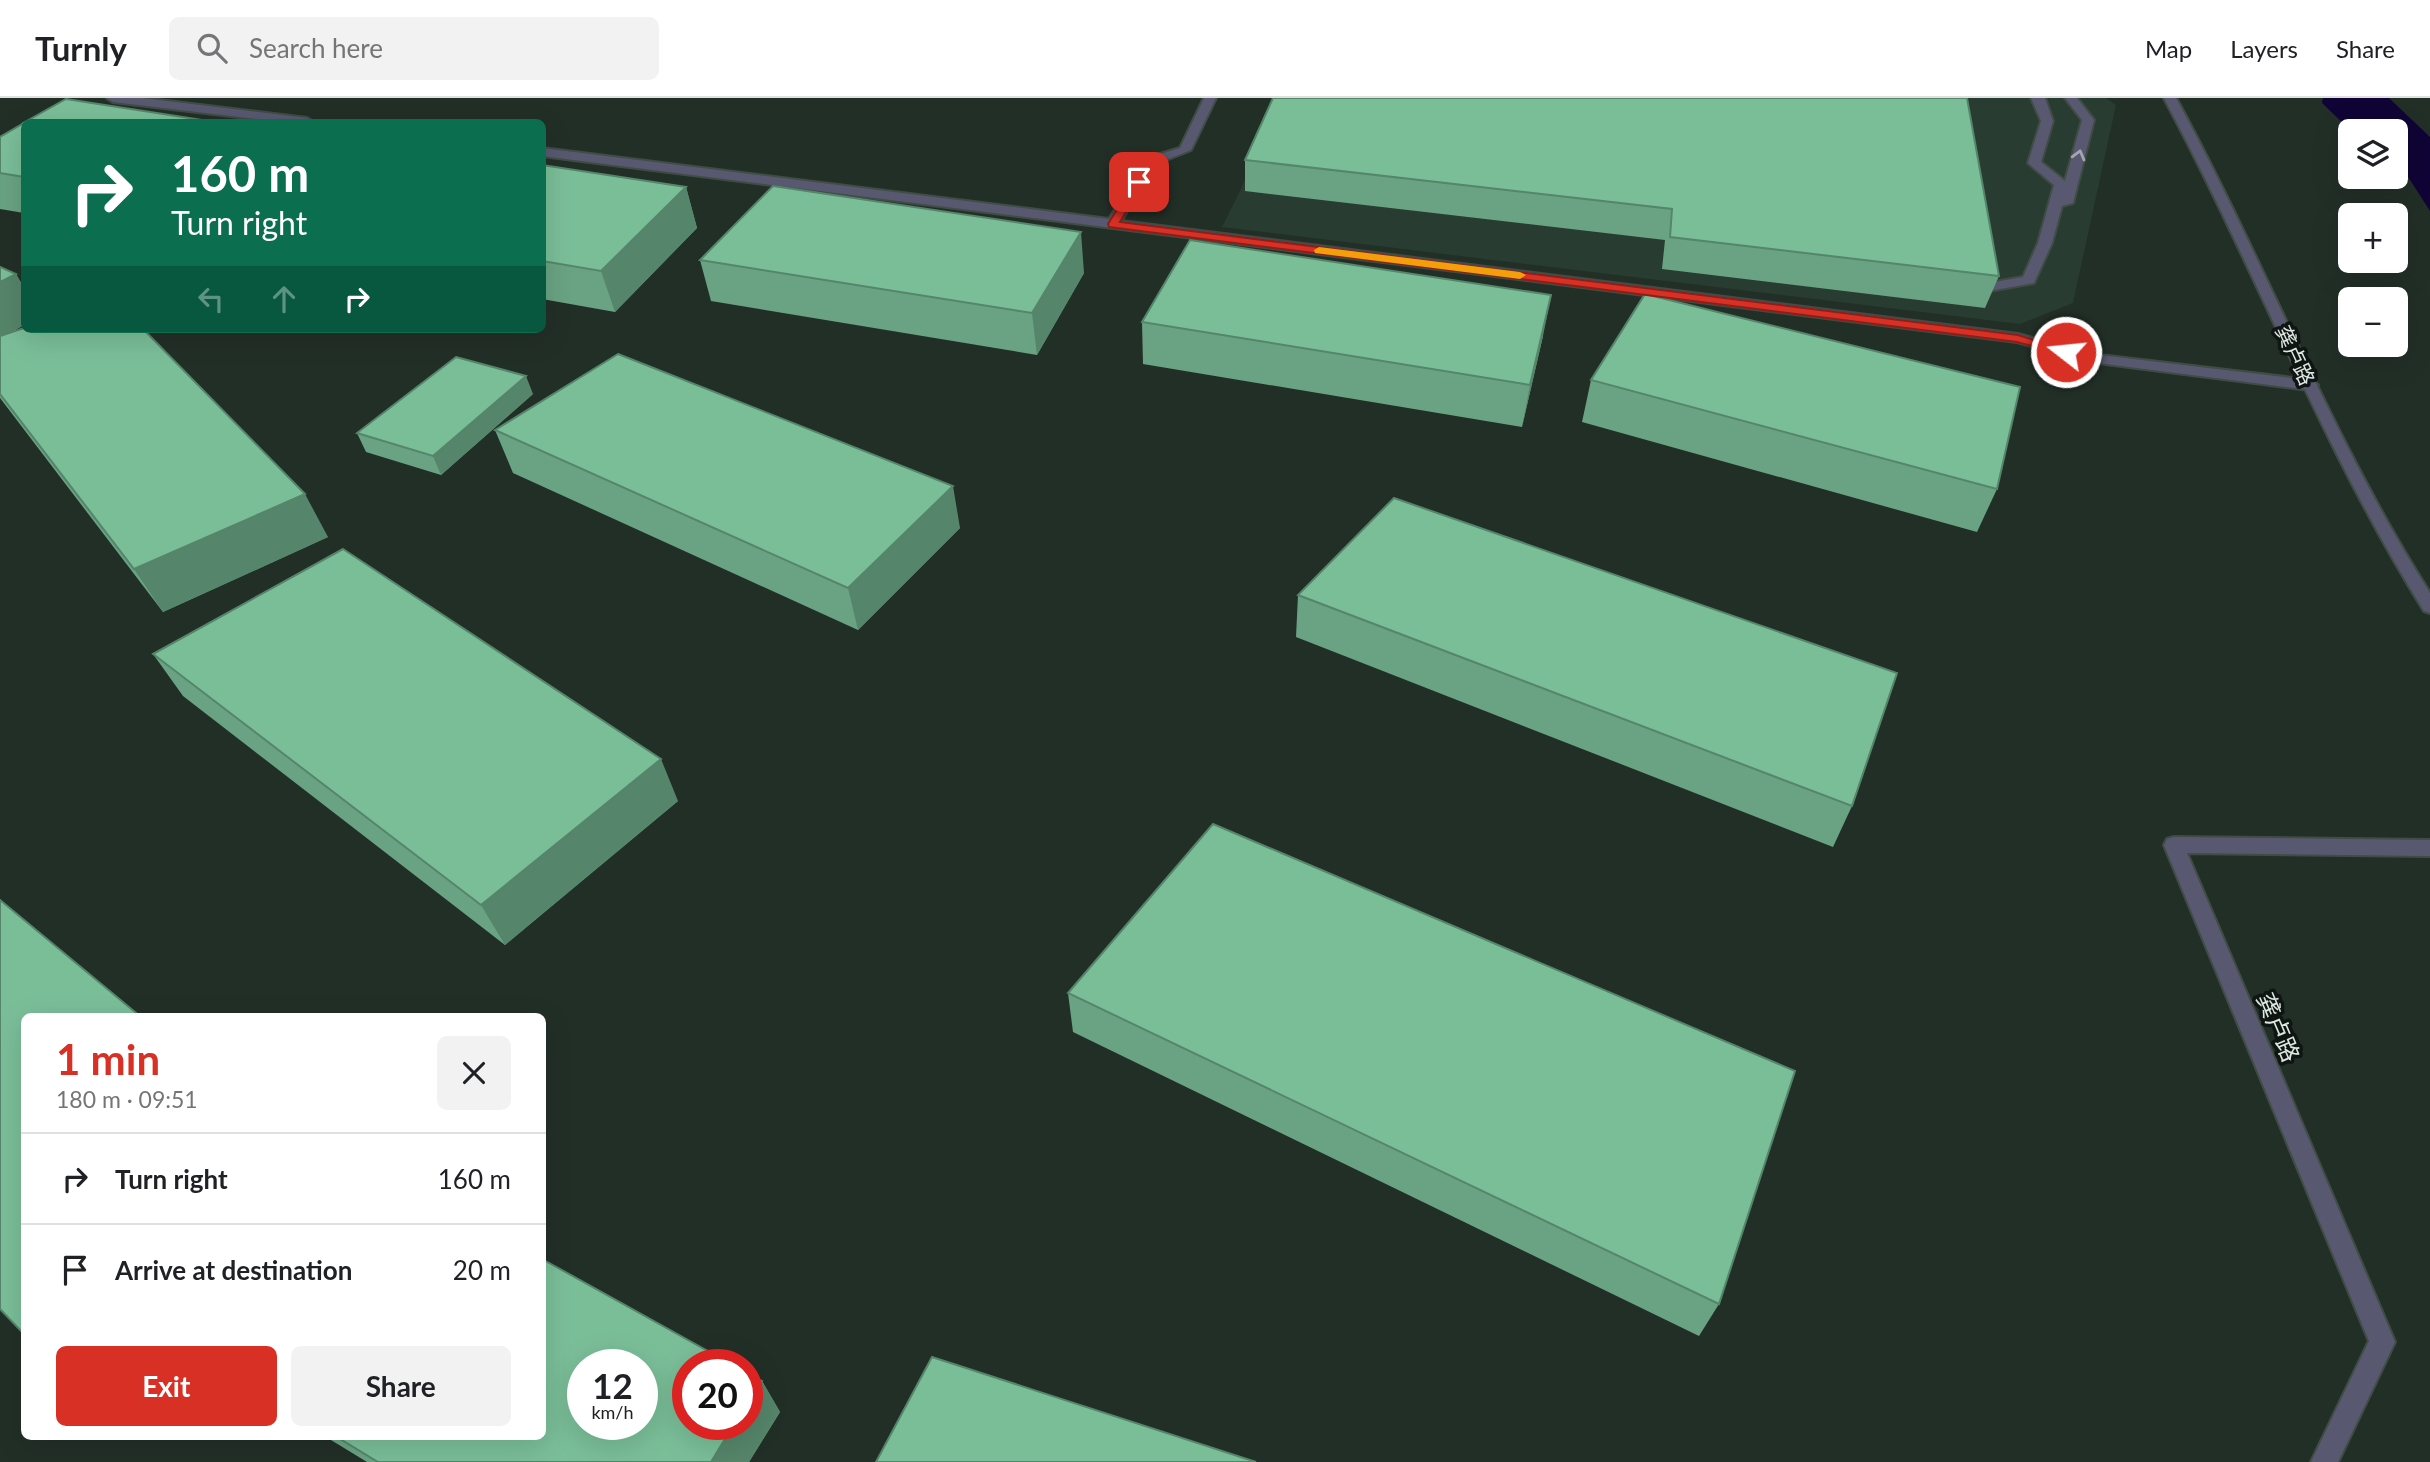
<!DOCTYPE html>
<meta charset="utf-8">
<style>
body{margin:0;font-family:Lato,"Noto Sans SC",sans-serif;background:#f2f2f2;color:#202124;height:100vh;display:flex;flex-direction:column;font-size:26px;white-space:nowrap}
*{box-sizing:border-box;margin:0}
p{font-size:23px;color:#757577}
.icon{flex:none;width:38px;height:38px;fill:none;stroke:currentColor;stroke-width:2;stroke-linecap:round;stroke-linejoin:round}
.map{position:relative;flex:1;overflow:hidden}
.details{position:absolute;left:21px;top:915px;width:525px;height:427px;display:flex;flex-direction:column;background:#fff;border-radius:10px;box-shadow:0 7px 28px #0002}
.details>*{flex:none}
.banner{position:absolute;left:21px;top:21px;width:525px;height:214px;border-radius:10px;box-shadow:0 7px 28px #0002;background:#0b6e4f;color:#fff;overflow:hidden}
.controls{position:absolute;left:2338px;top:21px;display:grid;gap:14px}
.controls a{display:grid;place-items:center;width:70px;height:70px;border-radius:10px;background:#fff;box-shadow:0 7px 28px #0002;font-size:35px}
.speed{position:absolute;left:567px;top:1251px;display:flex;gap:14px;font-size:35px;font-weight:700;text-align:center}
.speed>*{display:grid;place-content:center;width:91px;height:91px;border-radius:50%;background:#fff;box-shadow:0 7px 28px #0002;line-height:1}
.speed small{font-size:18px;font-weight:400}
.speed .limit{border:10px solid #d22;background:#fff;color:#111}
.pin{position:absolute;display:grid;place-items:center;width:60px;height:60px;color:#fff;margin:-30px;border-radius:14px;box-shadow:0 4px 10px #0006}
.me{position:absolute;width:77px;margin:-38px;rotate:286deg;stroke-linejoin:round;filter:drop-shadow(0 0 5px #0008)}
.turn{display:flex;align-items:center;gap:24px;height:147px;padding:0 35px;font-size:32px}
.turn .icon{width:91px;height:91px;stroke-width:2.5}
.turn b{display:block;font-size:49px;line-height:60px}
.lanes{display:flex;align-items:center;height:66px;padding:0 35px;background:#0003;justify-content:center;gap:35px;direction:ltr}
.lanes .off{opacity:.35}
.round{display:grid;place-items:center;flex:none;width:74px;height:74px;border-radius:10px;background:#f2f2f2}
.summary{display:flex;align-items:center;justify-content:space-between;height:119px;padding:0 35px}
h1{font-size:42px;font-weight:700;line-height:52px;color:#d93025}
.button{display:flex;gap:14px;margin-top:auto;padding:14px 35px}
.button a{flex:1;height:80px;border-radius:10px;background:#d93025;color:#fff;font-size:28px;font-weight:700;line-height:80px;text-align:center}
.button a+a{background:#f2f2f2;color:#202124}
ul{padding:0;list-style:none}
li{display:flex;align-items:center;gap:21px;height:91px;padding:0 35px;border-top:2px solid #e0e0e0}
li div{flex:1}
li b{display:block;font-size:26px}
li em{font-style:normal}
header{display:flex;align-items:center;gap:42px;box-sizing:border-box;height:98px;padding:0 35px;background:#fff;border-bottom:2px solid #e0e0e0}
header strong{font-size:33px}
nav{display:flex;gap:38px;margin-inline-start:auto;font-size:24px}
.search{width:490px;height:63px;background:#f2f2f2;display:flex;align-items:center;gap:18px;box-sizing:border-box;padding:0 24px;border-radius:10px;color:#757577;font-size:26px}
.map>svg:first-child{display:block}
</style>
<header>
<strong>Turnly</strong>
<div class="search"><svg class="icon" aria-label="search" viewBox="0 0 24 24"><circle cx="10" cy="10" r="6"/><path d="M15 15l6 6"/></svg>Search here</div>
<nav><a>Map</a><a>Layers</a><a>Share</a></nav>
</header>
<div class="map">
<svg width="2430" height="1364" viewBox="0 0 2430 1364">
<rect width="100%" height="100%" fill="#222f27"/>
<path fill="#283c31" d="M1278,0H2106L2116,7L2073,205L2020,226L1222,129L1240,93Z"/>
<path fill="#0f0435" d="M2323,0H2389L2430,39V113L2396,60V33H2351L2322,5Z"/>
<g fill="none" stroke-linecap="round" stroke-linejoin="round">
<defs>
<path id="service" d="M107,0H142L307,20L313,24H281L113,4Z
M1204,0H1216L1191,52L1156,66L1121,123L2018,236L2091,256L2310,282L2318,287L2310,292L2090,264L2017,244L542,58V50L1109,121L1147,60L1180,50Z
M2031,0H2045L2053,23L2041,64L2065,83L2082,22L2065,0H2077L2094,22L2073,105L2062,108L2052,145L2034,185L1989,193L1966,190V184L1989,185L2023,179L2038,145L2054,87L2028,65L2041,23Z"/>
<path id="minor" d="M2164,0H2176C2265,163 2330,338 2430,495V515L2424,513C2322,350 2255,170 2164,0Z
M2174,739L2430,742V758L2187,755L2395,1244L2338,1364H2311L2369,1243L2164,747L2167,741Z"/>
</defs>
<use href="#service" stroke="#404c45" stroke-width="4"/>
<use href="#minor" stroke="#404c45" stroke-width="4"/>
<use href="#service" fill="#585971" fill-rule="evenodd"/>
<use href="#minor" fill="#585971" fill-rule="evenodd"/>
</g>
<path fill="#69a383" d="M1273,0L1999,178L1985,210L1662,171L1665,142L1245,93V62Z
M24,25V115L0,111V39Z
M542,67L686,89L697,130L615,214L542,201Z
M700,162L1084,175L1037,257L711,203Z
M0,169L16,176L24,190V227L10,235L328,439L163,514L0,300Z
M1142,224L1543,238L1522,329L1143,266Z
M1591,282L1997,391L1977,434L1582,324Z
M533,296L441,377L366,354L357,335Z
M495,332L960,430L858,532L513,375Z
M1298,497L1852,708L1833,749L1296,539Z
M153,556L678,703L505,847L183,598Z
M1068,895L1719,1206L1699,1238L1073,934Z
M762,1283L780,1314L749,1364H367L326,1339H542Z"/>
<path fill="#55856a" d="M686,89L697,130L615,214L601,173Z
M1081,134L1084,175L1037,257L1032,215Z
M16,176L24,190V227L0,240V184Z
M1551,197L1543,238L1522,329L1530,287Z
M526,278L533,296L441,377L433,358Z
M953,388L960,430L858,532L848,490Z
M305,396L328,439L163,514L134,471Z
M661,661L678,703L505,847L481,807Z
M762,1283L780,1314L749,1364H711L734,1326H747V1306Z"/>
<path fill="#7abe98" stroke="#55856a" stroke-width="2" fill-rule="evenodd" d="M1273,0H1967L1999,178L1670,139L1672,111L1245,62Z
M66,1L215,24H25Z
M24,25V79L0,75V39Z
M542,67L686,89L601,173L542,163Z
M773,88L1081,134L1032,215L700,162Z
M1190,142L1551,197L1530,287L1142,224Z
M0,169L16,176L0,184Z
M1645,196L2020,289L1997,391L1591,282Z
M24,230L143,231L305,396L134,471L0,296V238Z
M618,256L953,388L848,490L495,332Z
M456,259L526,278L433,358L357,335Z
M1394,400L1897,575L1852,708L1298,497Z
M343,451L661,661L481,807L153,556Z
M1213,726L1795,973L1719,1206L1068,895Z
M0,802L141,919H24V1231L21,1233L0,1211Z
M542,1161L733,1267H688V1326H734L711,1364H378L337,1339H542ZM583,1267H642V1326H583Z
M932,1259L1256,1364H876Z
M747,1275L762,1283L747,1306Z"/>
<defs><path id="oneway-chevron" d="M-2-3.5L2.5 0L-2 3.5" fill="none" stroke-width="1.6" stroke-linecap="round" stroke-linejoin="round" transform="scale(1.75)"/></defs>
<use stroke="#a2a7af" href="#oneway-chevron" transform="translate(2079 57) rotate(-75)"/>
<path fill="#d93025" stroke="#8d1f18" stroke-width="2" d="M1135,82L1144,84L1120,124L2018,237L2072,254L2066,257L2017,244L1109,129L1108,126Z"/>
<path fill="#f59e0b" d="M1319,149L1520,174L1526,177L1520,181L1315,155L1314,152Z"/>
<g text-anchor="middle" dominant-baseline="central" stroke-width="7" stroke-linejoin="round" paint-order="stroke">
<g font-size="21" fill="#dee7e2" stroke="#0f1512">
<text transform="translate(2296 257) rotate(65)">龚卢路</text>
</g>
<g font-size="24" fill="#dee7e2" stroke="#0f1512">
<text transform="translate(2279 929) rotate(67)">龚卢路</text>
</g>
</g>
</svg>
<div class="controls">
<a><svg class="icon" aria-label="layers" viewBox="0 0 24 24"><path d="M12 4l9 5-9 5-9-5zM3 14l9 5 9-5"/></svg></a>
<a>+</a>
<a>−</a>
</div>
<div class="speed"><div>12<small>km/h</small></div><div class="limit">20</div></div>
<div class="pin" style="left:1139px;top:84px;background:#d93025"><svg class="icon" aria-label="arrive" viewBox="0 0 24 24"><path d="M6 21V4h12l-3 4 3 4H6"/></svg></div>
<svg class="me" style="left:2066px;top:254px" viewBox="-20 -20 40 40"><circle r="17" fill="#d93025" stroke="#fff" stroke-width="3"/><path d="M0-11L8 9 0 5-8 9z" fill="#fff"/></svg>
<div class="banner">
<div class="turn"><svg class="icon" aria-label="right" viewBox="0 0 24 24"><path d="M7 20v-9h11M14 6l5 5-5 5"/></svg><div><b>160 m</b>Turn right</div></div>
<div class="lanes"><svg class="icon off" aria-label="left" viewBox="0 0 24 24"><path d="M17 20v-9H6M10 6l-5 5 5 5"/></svg><svg class="icon off" aria-label="ahead" viewBox="0 0 24 24"><path d="M12 20V5M6 11l6-6 6 6"/></svg><svg class="icon" aria-label="right" viewBox="0 0 24 24"><path d="M7 20v-9h11M14 6l5 5-5 5"/></svg></div>
</div>
<section class="details">
<div class="summary"><div><h1>1 min</h1><p>180 m · 09:51</p></div><a class="round"><svg class="icon" aria-label="close" viewBox="0 0 24 24"><path d="M6 6l12 12M18 6L6 18"/></svg></a></div>
<ul>
<li><svg class="icon" aria-label="right" viewBox="0 0 24 24"><path d="M7 20v-9h11M14 6l5 5-5 5"/></svg><div><b>Turn right</b></div><em>160 m</em></li>
<li><svg class="icon" aria-label="arrive" viewBox="0 0 24 24"><path d="M6 21V4h12l-3 4 3 4H6"/></svg><div><b>Arrive at destination</b></div><em>20 m</em></li>
</ul>
<div class="button"><a>Exit</a><a>Share</a></div>
</section>
</div>
